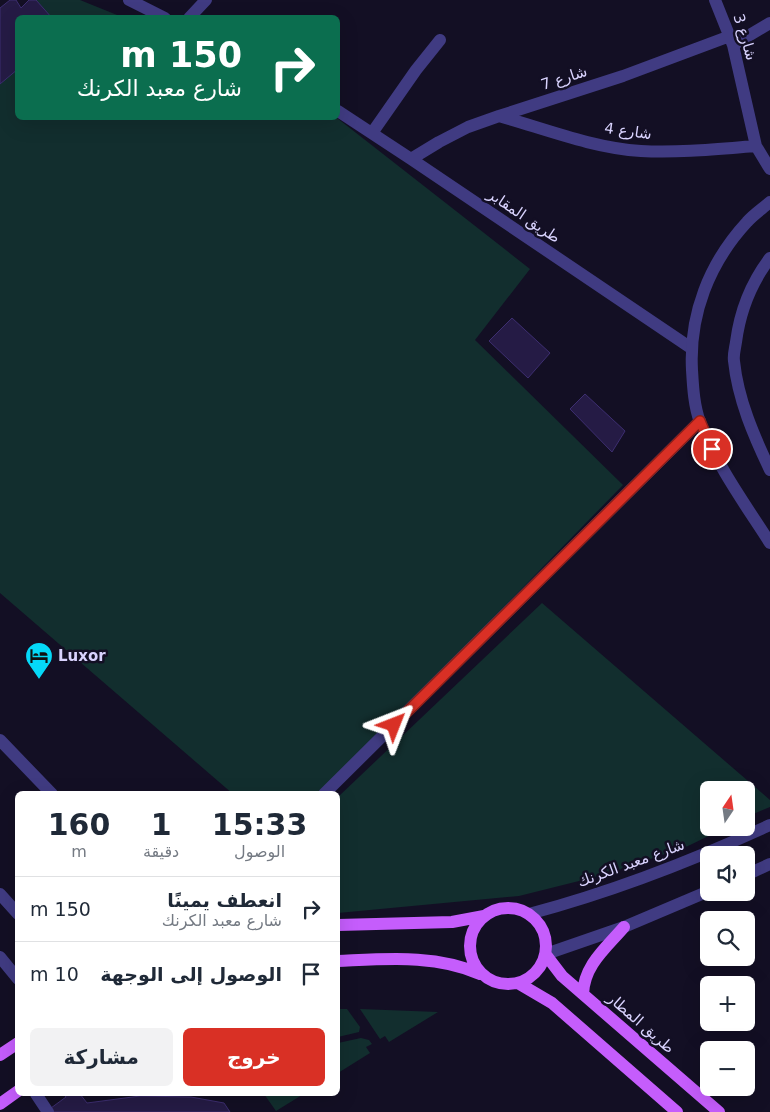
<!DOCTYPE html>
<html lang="ar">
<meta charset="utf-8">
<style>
body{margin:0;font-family:"DejaVu Sans",Vazirmatn,sans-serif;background:#f2f2f3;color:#1f2937;direction:rtl;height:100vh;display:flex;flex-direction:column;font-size:19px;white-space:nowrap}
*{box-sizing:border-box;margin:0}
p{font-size:16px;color:#747a83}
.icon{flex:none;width:28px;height:28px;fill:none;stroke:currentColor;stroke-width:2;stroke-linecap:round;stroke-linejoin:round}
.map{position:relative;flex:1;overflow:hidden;direction:ltr}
.side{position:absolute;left:15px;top:791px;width:325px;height:305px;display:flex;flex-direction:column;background:#fff;border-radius:8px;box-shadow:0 5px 20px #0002;direction:rtl}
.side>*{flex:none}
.top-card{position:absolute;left:15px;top:15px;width:325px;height:105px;border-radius:8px;box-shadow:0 5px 20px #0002;direction:rtl;background:#0b6e4f;color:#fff;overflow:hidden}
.needle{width:32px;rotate:13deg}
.tools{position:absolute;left:700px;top:781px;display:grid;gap:10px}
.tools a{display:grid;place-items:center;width:55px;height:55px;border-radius:8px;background:#fff;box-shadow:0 5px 20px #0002;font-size:25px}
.pin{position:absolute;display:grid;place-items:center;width:42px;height:42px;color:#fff;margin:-21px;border:2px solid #fff;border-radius:50%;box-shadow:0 1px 5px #0007}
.me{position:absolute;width:55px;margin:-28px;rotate:45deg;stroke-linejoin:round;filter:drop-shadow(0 0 4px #0008)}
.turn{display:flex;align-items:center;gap:18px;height:105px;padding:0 15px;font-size:22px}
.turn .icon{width:65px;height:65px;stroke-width:2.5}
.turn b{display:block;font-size:35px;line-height:42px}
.eta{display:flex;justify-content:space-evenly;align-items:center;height:85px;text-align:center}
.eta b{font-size:30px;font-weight:700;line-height:35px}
.button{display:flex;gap:10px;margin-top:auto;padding:10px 15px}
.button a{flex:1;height:58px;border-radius:8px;background:#d93025;color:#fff;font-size:20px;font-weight:700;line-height:58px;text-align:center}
.button a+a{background:#f2f2f3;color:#1f2937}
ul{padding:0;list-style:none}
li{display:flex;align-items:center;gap:15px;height:65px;padding:0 15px;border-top:1px solid #e0e1e3}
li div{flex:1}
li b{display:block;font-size:19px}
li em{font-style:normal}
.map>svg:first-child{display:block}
</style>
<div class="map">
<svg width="770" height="1112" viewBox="0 0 770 1112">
<rect width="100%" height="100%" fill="#130f24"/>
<path fill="#122e2e" d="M33,0H80L122,17L18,18V118H337L530,269L475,340L623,485L321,794H233L0,593V34Z
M542,603L770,800V807L746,817V790H709V828H725L688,846L607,874L519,896L338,913V797Z
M338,1009H347L360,1027L359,1032L338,1037Z
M360,1009L438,1012L389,1042L385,1036L380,1039Z
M361,1038L369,1040L372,1044L366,1047L370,1053L338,1073V1043Z
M264,1094H301L302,1095L276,1111Z"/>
<path fill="#251b45" stroke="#3d2e70" d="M10,0H16L21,8L29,0H36L52,18H18V69L0,84V8Z
M512,318L550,353L528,378L489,341Z
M585,394L625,431L612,452L570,409Z
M64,1094H80L87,1103L140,1096L191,1097L224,1103L230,1112H53L51,1108L66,1097Z"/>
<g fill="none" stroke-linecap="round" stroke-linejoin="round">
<path stroke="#403b82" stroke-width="12" d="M129,0L165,18
M715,0L733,45L756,146L770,169
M189,18L206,0
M733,45L770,23
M338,111L411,159L691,348
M499,116C545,129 593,148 641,151C679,153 718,149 756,146
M372,133L416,70L440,40
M411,159L439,142L468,127L499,116L623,76L730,36
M0,740L52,794
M324,794L700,421
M36,1094L48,1112"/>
<path stroke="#403b82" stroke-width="12" d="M770,202C762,209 753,215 747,222C709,263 689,315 692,370C693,387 694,406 700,422C717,466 745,504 770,543
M770,258C751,283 740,311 736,342C735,349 733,355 734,361C738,400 754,436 770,470
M746,875L770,864
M0,894L18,914
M529,914C612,892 692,861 770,825
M546,954L624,927L709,891
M0,957L18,979"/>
<path stroke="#c55dfc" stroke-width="12" d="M470 946a38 38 0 1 1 76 0a38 38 0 1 1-76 0Z
M338,925L452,922L484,916
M546,955L562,976L719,1112
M338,961C385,959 436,954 480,974
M518,983L552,1003L677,1112
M583,994C584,965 606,948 624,927
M0,1055L18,1043
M0,1104L18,1091"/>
</g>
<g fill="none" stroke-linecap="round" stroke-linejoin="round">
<defs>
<path id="route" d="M394,725L700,421L712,449"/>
</defs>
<use href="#route" stroke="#8d1f18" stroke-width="12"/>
<use href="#route" stroke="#d93025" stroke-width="9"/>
</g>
<defs>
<symbol id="hotel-pin" viewBox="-11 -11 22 30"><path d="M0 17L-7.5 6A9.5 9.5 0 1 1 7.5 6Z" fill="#05d9f8" stroke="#130f24"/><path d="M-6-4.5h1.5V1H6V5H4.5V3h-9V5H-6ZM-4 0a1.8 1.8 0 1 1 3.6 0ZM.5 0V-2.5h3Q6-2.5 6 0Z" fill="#111"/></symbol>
</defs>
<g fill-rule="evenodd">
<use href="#hotel-pin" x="23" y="640" width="32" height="43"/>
</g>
<g text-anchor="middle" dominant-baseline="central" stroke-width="5" stroke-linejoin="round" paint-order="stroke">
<g font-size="15" fill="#d9d3fe" stroke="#130f24">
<text transform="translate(745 37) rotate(73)">شارع 3</text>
<text transform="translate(564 78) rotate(-18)">شارع 7</text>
<text transform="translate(628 131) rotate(8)">شارع 4</text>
<text transform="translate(524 216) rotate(34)">طريق المقابر</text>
<text transform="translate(631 863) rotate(-20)">شارع معبد الكرنك</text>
<text transform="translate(641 1023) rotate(41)">طريق المطار</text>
</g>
<g font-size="15" font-weight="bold" fill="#d9d3fe" stroke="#130f24" text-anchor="start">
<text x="58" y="656">Luxor</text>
</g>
</g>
</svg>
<div class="tools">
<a><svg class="needle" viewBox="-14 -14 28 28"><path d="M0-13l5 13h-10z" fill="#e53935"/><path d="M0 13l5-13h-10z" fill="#747a83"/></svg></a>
<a><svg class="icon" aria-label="sound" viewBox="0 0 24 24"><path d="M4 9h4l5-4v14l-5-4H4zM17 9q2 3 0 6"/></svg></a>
<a><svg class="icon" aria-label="search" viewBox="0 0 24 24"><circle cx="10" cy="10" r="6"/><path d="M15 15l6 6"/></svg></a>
<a>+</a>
<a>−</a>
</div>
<div class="pin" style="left:712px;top:449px;background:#d93025"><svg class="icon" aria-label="arrive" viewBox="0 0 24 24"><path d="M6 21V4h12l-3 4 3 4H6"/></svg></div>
<svg class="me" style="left:394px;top:725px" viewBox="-20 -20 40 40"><path d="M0-17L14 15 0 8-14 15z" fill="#d93025" stroke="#fff" stroke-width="4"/></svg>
<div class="top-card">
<div class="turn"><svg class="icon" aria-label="right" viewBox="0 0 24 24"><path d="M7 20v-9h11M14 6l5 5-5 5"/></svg><div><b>150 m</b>شارع معبد الكرنك</div></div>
</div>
<section class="side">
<div class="eta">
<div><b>15:33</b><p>الوصول</p></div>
<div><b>1</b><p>دقيقة</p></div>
<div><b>160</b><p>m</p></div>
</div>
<ul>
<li><svg class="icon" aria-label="right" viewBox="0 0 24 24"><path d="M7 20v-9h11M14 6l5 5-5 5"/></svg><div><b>انعطف يمينًا</b><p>شارع معبد الكرنك</p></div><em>150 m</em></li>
<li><svg class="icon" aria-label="arrive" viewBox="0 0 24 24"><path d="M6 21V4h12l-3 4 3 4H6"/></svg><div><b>الوصول إلى الوجهة</b></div><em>10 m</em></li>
</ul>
<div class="button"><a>خروج</a><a>مشاركة</a></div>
</section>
</div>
